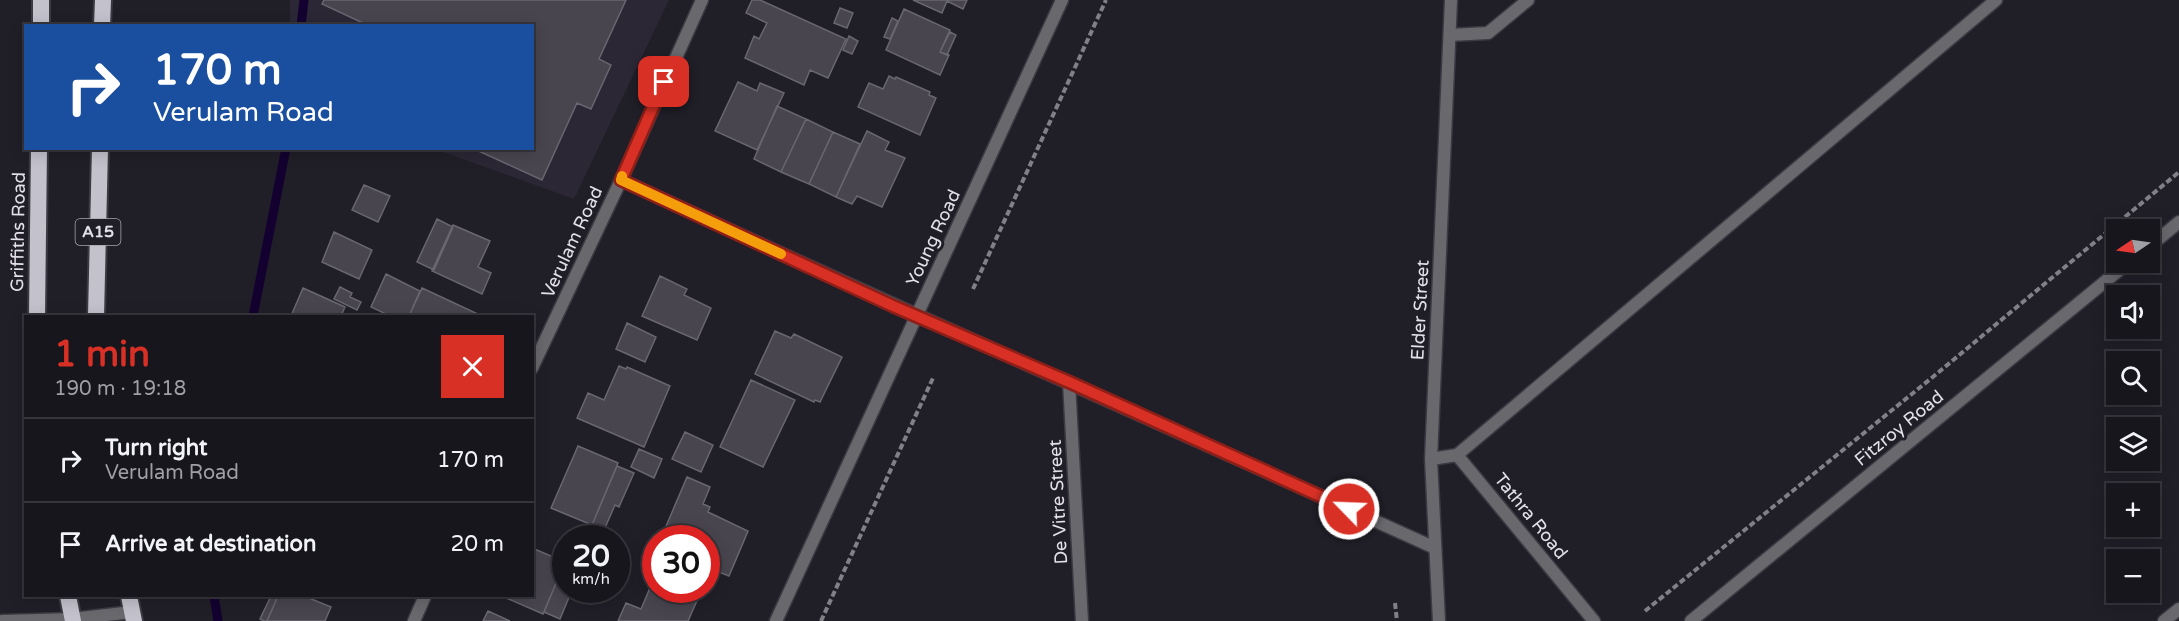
<!DOCTYPE html>
<meta charset="utf-8">
<style>
body{margin:0;font-family:"Varela Round",sans-serif;background:#25232a;color:#f1f3f6;height:100vh;display:flex;flex-direction:column;font-size:22px;white-space:nowrap}
*{box-sizing:border-box;margin:0}
p{font-size:20px;color:#9f9fa4}
.icon{flex:none;width:33px;height:33px;fill:none;stroke:currentColor;stroke-width:2;stroke-linecap:round;stroke-linejoin:round}
.map{position:relative;flex:1;overflow:hidden}
.panel{position:absolute;left:24px;top:315px;width:510px;height:282px;display:flex;flex-direction:column;background:#18161d;border-radius:0px;box-shadow:0 3px 15px #0003,0 0 0 2px #36353b}
.panel>*{flex:none}
.guide{position:absolute;left:24px;top:24px;width:510px;height:126px;border-radius:0px;box-shadow:0 3px 15px #0003,0 0 0 2px #36353b;background:#1a4fa0;color:#fff;overflow:hidden}
.needle{width:39px;rotate:257deg}
.buttons{position:absolute;left:2106px;top:219px;display:grid;gap:12px}
.buttons a{display:grid;place-items:center;width:54px;height:54px;border-radius:0px;background:#18161d;box-shadow:0 3px 15px #0003,0 0 0 2px #36353b;font-size:30px}
.speed{position:absolute;left:552px;top:525px;display:flex;gap:12px;font-size:30px;font-weight:700;text-align:center}
.speed>*{display:grid;place-content:center;width:78px;height:78px;border-radius:50%;background:#18161d;box-shadow:0 3px 15px #0003,0 0 0 2px #36353b;line-height:1}
.speed small{font-size:15px;font-weight:400}
.speed .limit{border:9px solid #d22;background:#fff;color:#111}
.pin{position:absolute;display:grid;place-items:center;width:51px;height:51px;color:#fff;margin:-26px;border-radius:12px;box-shadow:0 3px 9px #0006}
.me{position:absolute;width:66px;margin:-33px;rotate:294deg;stroke-linejoin:round;filter:drop-shadow(0 0 4px #0008)}
.turn{display:flex;align-items:center;gap:21px;height:126px;padding:0 30px;font-size:27px}
.turn .icon{width:78px;height:78px;stroke-width:2.5}
.turn b{display:block;font-size:42px;line-height:51px}
.round{display:grid;place-items:center;flex:none;width:63px;height:63px;border-radius:0px;background:#25232a}
.overview{display:flex;align-items:center;justify-content:space-between;height:102px;padding:0 30px}
h1{font-size:36px;font-weight:700;line-height:45px;color:#d93025}
ul{padding:0;list-style:none}
li{display:flex;align-items:center;gap:18px;height:84px;padding:0 30px;border-top:2px solid #36353b}
li div{flex:1}
li b{display:block;font-size:22px}
li em{font-style:normal}
.map>svg:first-child{display:block}
</style>
<div class="map">
<svg width="2179" height="621" viewBox="0 0 2179 621">
<rect width="100%" height="100%" fill="#201e27"/>
<path fill="#2b2735" d="M290,0H669L574,199L435,149L532,148V26H290Z"/>
<g fill="none" stroke-linecap="round" stroke-linejoin="round">
<path stroke="#130030" stroke-width="9" d="M301,26L304,0
M253,316L286,148
M214,596L218,621"/>
</g>
<path fill="#48454f" stroke="#686670" stroke-width="1.5" d="M324,0H626L599,59L611,65L591,109L577,103L542,180L472,148H532V26H362L363,23L322,4Z
M752,0H760L846,39L828,78L810,70L804,85L745,58L754,36L759,39L767,23L746,13Z
M913,0H967L963,9L947,1L942,13Z
M840,8L853,13L847,28L834,23Z
M904,9L950,30L940,52L949,55L940,75L886,50Z
M892,18L898,21L890,39L884,37Z
M950,32L956,35L947,55L940,52Z
M849,36L858,41L852,54L843,50Z
M889,76L895,79L896,77L930,92L929,95L936,98L920,135L858,107L869,83L883,89Z
M738,82L757,91L760,83L784,93L757,150L715,131Z
M777,106L806,119L781,172L754,159Z
M806,119L833,132L809,184L781,172Z
M867,131L889,142L885,150L905,158L882,207L857,196L852,204L836,197Z
M833,132L860,144L836,197L809,184Z
M364,185L390,196L378,222L352,210Z
M437,219L453,227L434,270L417,262Z
M453,225L490,241L478,267L491,273L482,294L432,271Z
M334,232L372,250L359,279L322,262Z
M386,274L420,291L409,316H390L371,307Z
M660,276L687,289L684,295L711,308L697,340L642,316Z
M340,287L352,293L350,297L361,302L357,310L334,299Z
M303,288L345,307L341,316H291Z
M422,288L478,314L477,316H409Z
M627,323L656,337L645,362L616,349Z
M775,331L791,338L794,334L842,357L820,402L815,400L814,402L755,374Z
M619,366L626,369L627,367L670,386L644,447L577,418L588,393L604,400Z
M751,380L795,400L763,467L720,447Z
M685,432L713,445L701,472L672,459Z
M578,446L618,463L592,525L551,508Z
M639,449L662,459L654,478L631,467Z
M617,466L634,473L619,507L615,505L604,530L592,525Z
M687,477L710,487L703,504L710,507L708,512L748,531L729,576L706,567V538H661Z
M532,548L565,562L543,614L504,597L532,596Z
M564,564L566,590H572L560,619L544,612Z
M655,576L656,590H691L700,594L688,621H618L626,603L641,609Z
M271,596H278L267,621H264L260,619Z
M278,596H304L331,607L325,621H267Z
M488,611L510,621H483Z"/>
<g fill="none" stroke-linecap="round" stroke-linejoin="round">
<defs>
<path id="service" d="M1457,455L1996,0
M2164,621L2179,609"/>
<path id="minor" d="M1450,35L1488,33L1528,0
M621,180C891,305 1164,425 1435,548
M2150,246L2179,222
M532,368L621,180L702,0
M1069,382L1082,621
M1431,459L1457,455L1594,621
M414,621L425,596
M1439,621L1431,459L1451,0
M1691,621L2129,262"/>
<path id="tertiary" d="M2,621L72,619L132,612
M776,621L1062,0"/>
<path id="trunk" d="M41,26V0
M102,26L103,0
M37,316L39,148
M96,316L100,148
M68,596L73,621
M129,596L134,621"/>
</defs>
<use href="#service" stroke="#3b3942" stroke-width="15"/>
<use href="#minor" stroke="#3b3942" stroke-width="15"/>
<use href="#tertiary" stroke="#3b3942" stroke-width="15"/>
<use href="#trunk" stroke="#3b3942" stroke-width="20"/>
<path stroke="#828087" stroke-width="4" stroke-dasharray="6 3" stroke-linecap="butt" d="M973,289L1106,0
M1395,603L1397,621
M1645,611L1934,376L2179,172
M821,621L933,378"/>
<use href="#service" stroke="#69686d" stroke-width="12"/>
<use href="#minor" stroke="#69686d" stroke-width="12"/>
<use href="#tertiary" stroke="#69686d" stroke-width="12"/>
<use href="#trunk" stroke="#c3c1cc" stroke-width="16"/>
</g>
<g fill="none" stroke-linecap="round" stroke-linejoin="round">
<defs>
<path id="route" d="M664,82L621,180L893,306L1069,382L1349,509"/>
</defs>
<use href="#route" stroke="#8d1f18" stroke-width="15"/>
<use href="#route" stroke="#d93025" stroke-width="10"/>
<path stroke="#f59e0b" stroke-width="10" d="M622,176L621,180L781,254"/>
</g>
<g text-anchor="middle" dominant-baseline="central" stroke-width="6" stroke-linejoin="round" paint-order="stroke">
<rect fill="#201e27" stroke="#a8a6ad" stroke-width="1.5" x="75.5" y="219" width="45" height="26" rx="4.5"/>
<g font-size="16" font-weight="bold" fill="#e3e1e7">
<text x="98" y="232">A15</text>
</g>
<g font-size="18" fill="#e3e1e7" stroke="#201e27">
<text transform="translate(18 232) rotate(-89)">Griffiths Road</text>
<text transform="translate(933 238) rotate(-65)">Young Road</text>
<text transform="translate(572 242) rotate(-65)">Verulam Road</text>
<text transform="translate(1420 310) rotate(-87)">Elder Street</text>
<text transform="translate(1899 428) rotate(-39)">Fitzroy Road</text>
<text transform="translate(1058 502) rotate(-93)">De Vitre Street</text>
<text transform="translate(1531 516) rotate(51)">Tathra Road</text>
</g>
</g>
</svg>
<div class="buttons">
<a><svg class="needle" viewBox="-14 -14 28 28"><path d="M0-13l5 13h-10z" fill="#e53935"/><path d="M0 13l5-13h-10z" fill="#9f9fa4"/></svg></a>
<a><svg class="icon" aria-label="sound" viewBox="0 0 24 24"><path d="M4 9h4l5-4v14l-5-4H4zM17 9q2 3 0 6"/></svg></a>
<a><svg class="icon" aria-label="search" viewBox="0 0 24 24"><circle cx="10" cy="10" r="6"/><path d="M15 15l6 6"/></svg></a>
<a><svg class="icon" aria-label="layers" viewBox="0 0 24 24"><path d="M12 4l9 5-9 5-9-5zM3 14l9 5 9-5"/></svg></a>
<a>+</a>
<a>−</a>
</div>
<div class="speed"><div>20<small>km/h</small></div><div class="limit">30</div></div>
<div class="pin" style="left:664px;top:82px;background:#d93025"><svg class="icon" aria-label="arrive" viewBox="0 0 24 24"><path d="M6 21V4h12l-3 4 3 4H6"/></svg></div>
<svg class="me" style="left:1349px;top:509px" viewBox="-20 -20 40 40"><circle r="17" fill="#d93025" stroke="#fff" stroke-width="3"/><path d="M0-11L8 9 0 5-8 9z" fill="#fff"/></svg>
<div class="guide">
<div class="turn"><svg class="icon" aria-label="right" viewBox="0 0 24 24"><path d="M7 20v-9h11M14 6l5 5-5 5"/></svg><div><b>170 m</b>Verulam Road</div></div>
</div>
<section class="panel">
<div class="overview"><div><h1>1 min</h1><p>190 m · 19:18</p></div><a class="round" style="background:#d93025;color:#fff"><svg class="icon" aria-label="close" viewBox="0 0 24 24"><path d="M6 6l12 12M18 6L6 18"/></svg></a></div>
<ul>
<li><svg class="icon" aria-label="right" viewBox="0 0 24 24"><path d="M7 20v-9h11M14 6l5 5-5 5"/></svg><div><b>Turn right</b><p>Verulam Road</p></div><em>170 m</em></li>
<li><svg class="icon" aria-label="arrive" viewBox="0 0 24 24"><path d="M6 21V4h12l-3 4 3 4H6"/></svg><div><b>Arrive at destination</b></div><em>20 m</em></li>
</ul>
</section>
</div>
